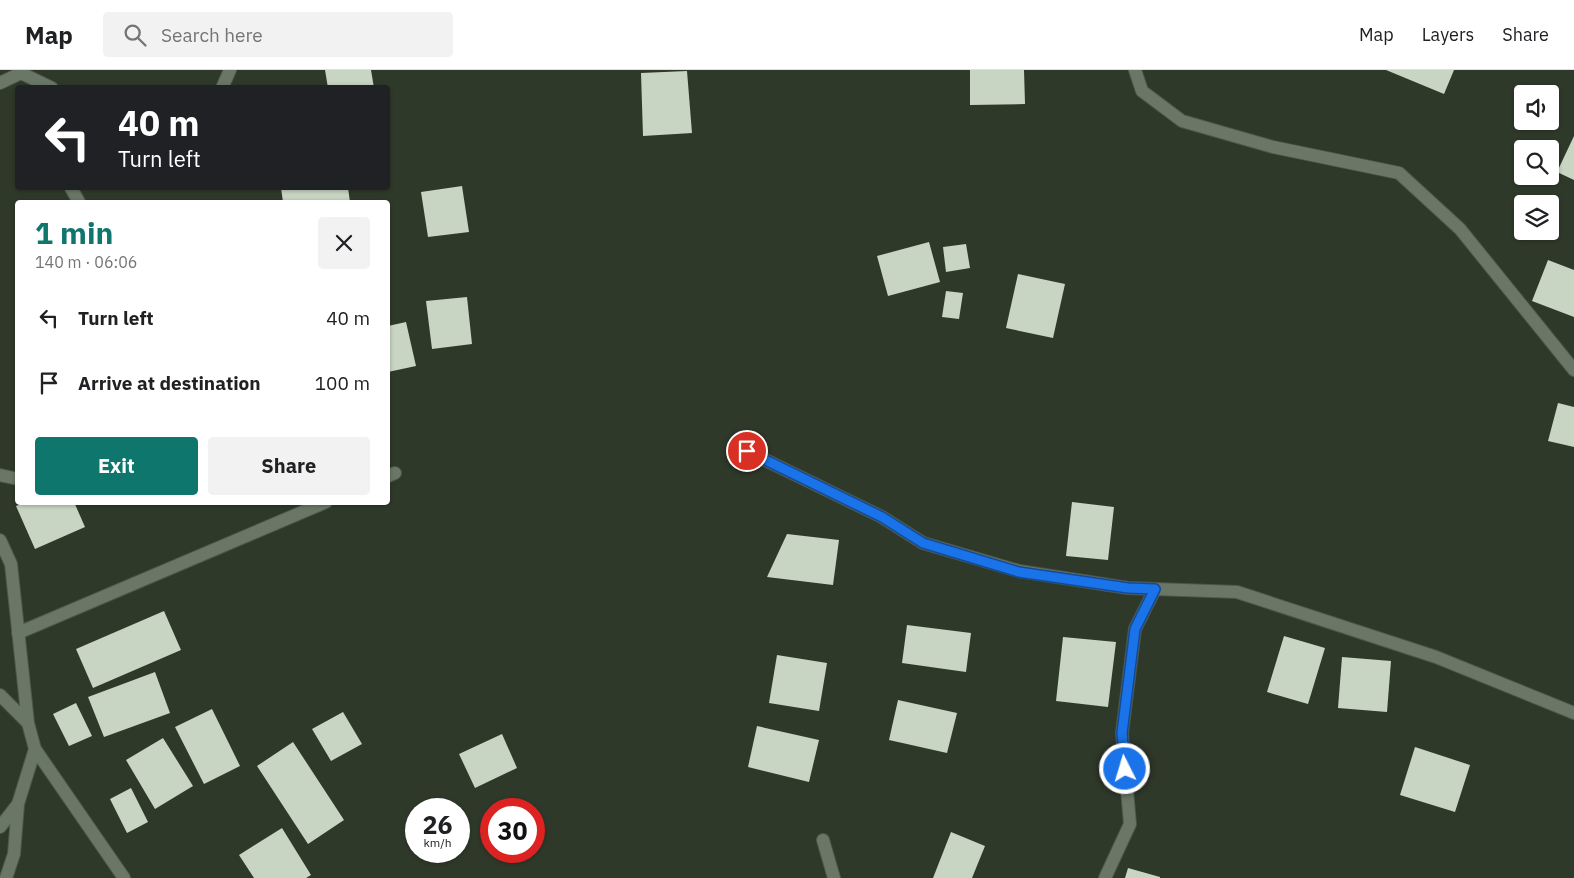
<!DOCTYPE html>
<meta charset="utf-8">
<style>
body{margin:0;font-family:"IBM Plex Sans",sans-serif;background:#f2f2f2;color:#202124;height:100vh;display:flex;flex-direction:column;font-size:19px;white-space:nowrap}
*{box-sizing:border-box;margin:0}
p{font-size:16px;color:#757577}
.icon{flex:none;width:28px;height:28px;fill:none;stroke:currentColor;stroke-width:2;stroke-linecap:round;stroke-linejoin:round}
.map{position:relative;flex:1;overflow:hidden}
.sheet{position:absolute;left:15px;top:130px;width:375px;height:305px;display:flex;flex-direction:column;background:#fff;border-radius:5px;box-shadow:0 1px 4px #0004}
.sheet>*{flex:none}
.top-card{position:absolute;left:15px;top:15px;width:375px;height:105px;border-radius:5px;box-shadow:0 1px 4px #0004;background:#202124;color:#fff;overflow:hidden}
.buttons{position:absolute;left:1514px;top:15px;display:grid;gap:10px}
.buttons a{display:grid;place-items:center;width:45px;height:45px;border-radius:5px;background:#fff;box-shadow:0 1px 4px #0004;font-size:25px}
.speed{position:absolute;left:405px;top:728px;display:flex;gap:10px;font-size:25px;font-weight:700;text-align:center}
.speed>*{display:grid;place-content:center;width:65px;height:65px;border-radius:50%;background:#fff;box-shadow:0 1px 4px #0004;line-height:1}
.speed small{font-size:12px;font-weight:400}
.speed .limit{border:8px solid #d22;background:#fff;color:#111}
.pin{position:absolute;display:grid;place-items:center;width:42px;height:42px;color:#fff;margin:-21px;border:2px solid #fff;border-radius:50%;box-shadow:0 1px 5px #0007}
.me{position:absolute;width:55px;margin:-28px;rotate:355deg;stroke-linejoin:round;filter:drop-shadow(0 0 4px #0008)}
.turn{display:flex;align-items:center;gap:18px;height:105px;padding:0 20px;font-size:22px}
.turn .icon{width:65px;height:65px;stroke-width:2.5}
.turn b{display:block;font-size:35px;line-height:42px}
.round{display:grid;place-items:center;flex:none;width:52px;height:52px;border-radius:5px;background:#f2f2f2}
.overview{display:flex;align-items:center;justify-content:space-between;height:85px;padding:0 20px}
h1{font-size:30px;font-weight:800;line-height:38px;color:#0f766e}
.primary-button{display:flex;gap:10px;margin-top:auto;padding:10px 20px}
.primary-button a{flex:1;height:58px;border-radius:5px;background:#0f766e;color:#fff;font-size:20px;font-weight:800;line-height:58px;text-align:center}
.primary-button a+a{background:#f2f2f2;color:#202124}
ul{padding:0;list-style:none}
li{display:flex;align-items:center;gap:15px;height:65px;padding:0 20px}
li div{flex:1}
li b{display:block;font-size:19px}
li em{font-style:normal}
header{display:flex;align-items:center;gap:30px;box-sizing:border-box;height:70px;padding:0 25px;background:#fff;border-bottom:1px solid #e0e0e0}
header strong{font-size:24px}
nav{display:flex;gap:28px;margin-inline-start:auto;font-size:18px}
.search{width:350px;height:45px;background:#f2f2f2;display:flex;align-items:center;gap:12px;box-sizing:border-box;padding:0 18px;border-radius:5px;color:#757577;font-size:19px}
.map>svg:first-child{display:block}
</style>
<header>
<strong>Map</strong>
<div class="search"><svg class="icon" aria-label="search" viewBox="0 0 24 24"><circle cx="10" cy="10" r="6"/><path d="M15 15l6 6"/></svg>Search here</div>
<nav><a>Map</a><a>Layers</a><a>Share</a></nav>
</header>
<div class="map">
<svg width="1574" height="808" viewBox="0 0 1574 808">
<rect width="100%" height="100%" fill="#2f392a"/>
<path fill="#c8d5c2" d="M325,0H371L374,18H328Z
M970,0H1024L1025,34L970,35Z
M1386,0H1454L1444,24Z
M687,1L692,63L643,66L641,3Z
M1574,66V110L1557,102Z
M462,116L469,162L428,167L421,122Z
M281,118H348L350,132H283Z
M929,172L940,212L888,226L877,186Z
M966,174L970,198L946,202L943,177Z
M1548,190L1574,200V247L1532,231Z
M1018,204L1065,214L1053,268L1006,258Z
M946,221L963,223L959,249L942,247Z
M467,227L472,274L432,279L426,231Z
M406,252L416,296L388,302V256Z
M1558,333L1574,337V377L1548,371Z
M25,432H74L85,457L35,479L16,436Z
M1072,432L1114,437L1108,490L1066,486Z
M787,464L839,470L833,515L767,507Z
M164,541L181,580L93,618L76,579Z
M907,555L971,563L966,602L902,593Z
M1284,566L1325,578L1308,634L1267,622Z
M1063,567L1116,572L1108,637L1056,631Z
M777,585L827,593L819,641L769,633Z
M1342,587L1391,591L1387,642L1338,638Z
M155,602L170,643L104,667L88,627Z
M898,630L957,643L947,683L889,670Z
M76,633L92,666L69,676L53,644Z
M212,639L240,696L204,714L175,657Z
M343,642L362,674L331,691L312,659Z
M757,656L819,670L809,712L748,697Z
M502,664L517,698L475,718L459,684Z
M163,668L193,716L155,739L126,690Z
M293,672L344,750L308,774L257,696Z
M1415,677L1470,695L1455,742L1400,725Z
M131,718L148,752L127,763L110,729Z
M282,758L311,805L306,808H254L239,785Z
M951,762L985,776L972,808H933Z
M1128,798L1160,807V808H1125Z"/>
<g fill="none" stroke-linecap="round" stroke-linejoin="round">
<defs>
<path id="street" d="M1135,0L1142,21L1182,51L1273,77L1399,103L1460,159L1574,300
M21,3L52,18
M0,13L21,3V0
M222,18L230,0
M71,118L79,132
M747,381L882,447L923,473L1019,501L1128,518L1237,522L1436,587L1574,643
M0,405L18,409
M388,406L395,403
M0,470L11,494L28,653
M18,563L326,432
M0,625L28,653L35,679L124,808
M0,757L18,734L35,679
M823,770L834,808
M6,808L14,784L18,734
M1105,808L1130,754L1122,663L1135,559L1155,519"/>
</defs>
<use href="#street" stroke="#4e574a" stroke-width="14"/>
<use href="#street" stroke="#6b7766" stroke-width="12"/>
</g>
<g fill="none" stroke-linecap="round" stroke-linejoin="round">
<defs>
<path id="route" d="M747,381L882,447L923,473L1019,502L1128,518L1155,519L1135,559L1122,663L1125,699"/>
</defs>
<use href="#route" stroke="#114b97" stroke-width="12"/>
<use href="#route" stroke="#1a73e8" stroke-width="9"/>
</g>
</svg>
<div class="buttons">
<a><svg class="icon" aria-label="sound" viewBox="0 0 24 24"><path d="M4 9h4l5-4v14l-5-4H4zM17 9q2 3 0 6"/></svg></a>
<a><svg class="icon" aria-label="search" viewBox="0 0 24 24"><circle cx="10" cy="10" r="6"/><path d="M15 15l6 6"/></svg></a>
<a><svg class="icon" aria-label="layers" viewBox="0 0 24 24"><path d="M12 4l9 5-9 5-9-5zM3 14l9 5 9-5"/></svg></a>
</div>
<div class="speed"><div>26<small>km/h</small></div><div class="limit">30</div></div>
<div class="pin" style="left:747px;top:381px;background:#d93025"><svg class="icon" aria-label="arrive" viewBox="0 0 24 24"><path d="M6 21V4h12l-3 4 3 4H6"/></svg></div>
<svg class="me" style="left:1125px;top:699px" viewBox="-20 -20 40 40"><circle r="17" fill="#1a73e8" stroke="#fff" stroke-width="3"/><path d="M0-11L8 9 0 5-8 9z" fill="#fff"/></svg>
<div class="top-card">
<div class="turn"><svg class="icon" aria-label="left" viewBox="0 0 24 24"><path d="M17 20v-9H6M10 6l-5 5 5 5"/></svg><div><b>40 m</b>Turn left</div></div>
</div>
<section class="sheet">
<div class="overview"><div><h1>1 min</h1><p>140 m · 06:06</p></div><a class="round"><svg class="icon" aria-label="close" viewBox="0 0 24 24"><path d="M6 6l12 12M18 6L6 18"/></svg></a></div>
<ul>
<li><svg class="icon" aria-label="left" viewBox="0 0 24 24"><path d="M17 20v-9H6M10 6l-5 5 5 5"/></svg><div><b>Turn left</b></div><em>40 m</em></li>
<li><svg class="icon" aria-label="arrive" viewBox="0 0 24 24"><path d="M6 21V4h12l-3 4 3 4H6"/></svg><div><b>Arrive at destination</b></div><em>100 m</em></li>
</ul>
<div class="primary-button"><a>Exit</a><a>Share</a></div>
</section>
</div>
